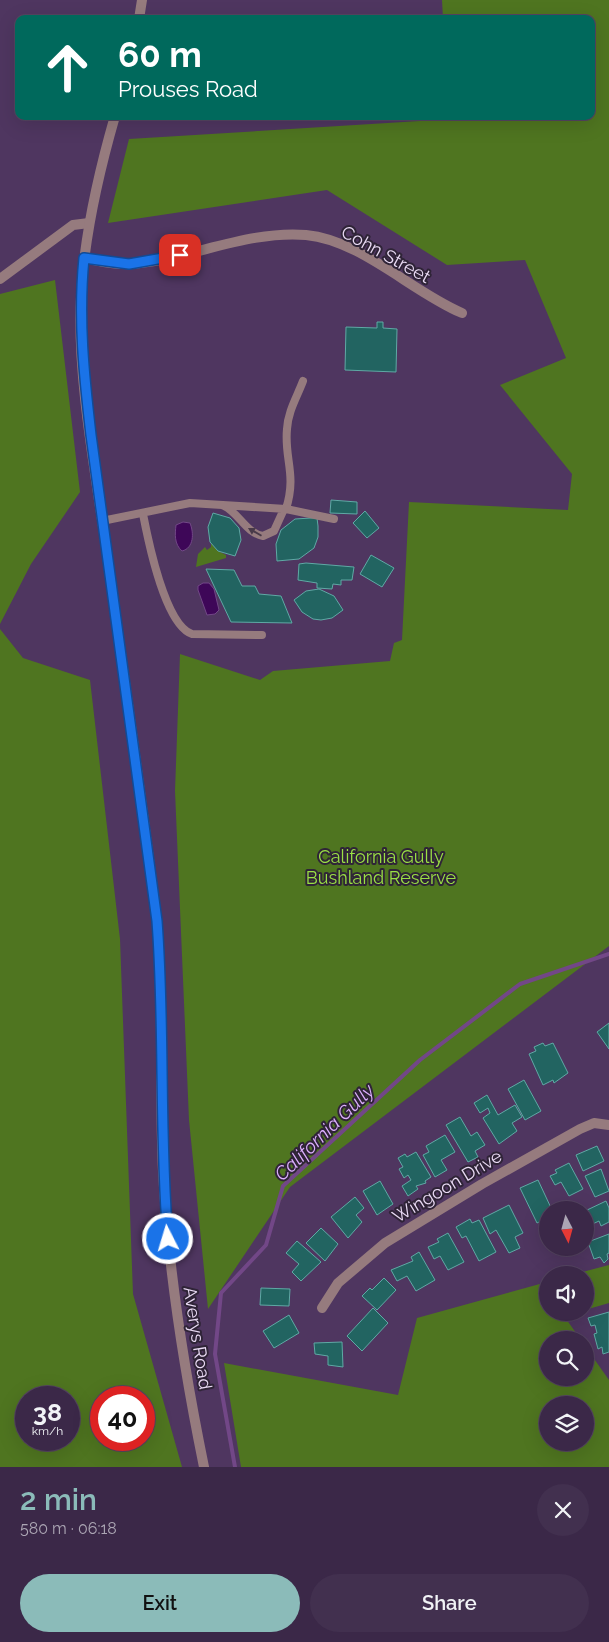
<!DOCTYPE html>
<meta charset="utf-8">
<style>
body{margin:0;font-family:Raleway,sans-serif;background:#42304f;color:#f1f3f6;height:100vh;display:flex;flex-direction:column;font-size:19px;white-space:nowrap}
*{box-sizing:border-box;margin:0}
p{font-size:16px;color:#aca6b4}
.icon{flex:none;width:28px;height:28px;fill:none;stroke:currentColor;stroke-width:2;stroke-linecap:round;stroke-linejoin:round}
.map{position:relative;height:1467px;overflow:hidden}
.details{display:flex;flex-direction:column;background:#3b2848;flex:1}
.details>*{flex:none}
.banner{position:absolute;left:15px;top:15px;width:580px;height:105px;border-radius:10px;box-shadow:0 5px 20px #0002,0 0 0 1px #544460;background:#00695c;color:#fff;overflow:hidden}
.needle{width:32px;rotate:174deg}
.fabs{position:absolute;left:539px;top:1201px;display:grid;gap:10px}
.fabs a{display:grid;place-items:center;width:55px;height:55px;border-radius:50%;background:#3b2848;box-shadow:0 5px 20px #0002,0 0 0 1px #544460;font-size:25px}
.speed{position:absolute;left:15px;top:1386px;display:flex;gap:10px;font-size:25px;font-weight:700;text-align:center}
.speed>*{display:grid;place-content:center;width:65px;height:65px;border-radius:50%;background:#3b2848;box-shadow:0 5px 20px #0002,0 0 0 1px #544460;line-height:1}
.speed small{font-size:12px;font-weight:400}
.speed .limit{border:8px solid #d22;background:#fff;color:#111}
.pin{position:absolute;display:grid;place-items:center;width:42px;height:42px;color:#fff;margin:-21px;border-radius:10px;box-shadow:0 2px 8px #0006}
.me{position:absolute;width:55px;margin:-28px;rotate:355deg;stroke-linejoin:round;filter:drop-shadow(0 0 4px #0008)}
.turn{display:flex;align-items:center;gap:18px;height:105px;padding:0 20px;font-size:22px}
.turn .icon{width:65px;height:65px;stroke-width:2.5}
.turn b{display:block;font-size:35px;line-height:42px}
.round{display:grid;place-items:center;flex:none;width:52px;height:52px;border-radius:26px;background:#42304f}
.summary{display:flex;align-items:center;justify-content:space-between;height:85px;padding:0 20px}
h1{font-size:30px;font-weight:600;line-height:38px;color:#8bbbb9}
.primary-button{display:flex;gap:10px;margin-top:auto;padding:10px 20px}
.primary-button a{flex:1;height:58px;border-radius:30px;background:#8bbbb9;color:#111;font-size:20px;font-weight:600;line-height:58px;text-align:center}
.primary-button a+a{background:#42304f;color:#f1f3f6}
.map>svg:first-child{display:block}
</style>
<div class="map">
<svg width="609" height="1467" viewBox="0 0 609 1467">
<rect width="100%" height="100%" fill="#4f3660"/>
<path fill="#4f7520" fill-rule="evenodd" d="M442,0H609V946L290,1187L208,1309L189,1120L175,791L180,654L260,680L273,671L390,661L394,643L402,640L409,502L568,510L572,474L500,385L566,358L525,260L447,265L327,190L108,223L129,139L452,119V116H591V19H443Z
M55,280L80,492L31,564L0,624V294Z
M211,543L218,551L226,555V558L196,567L198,554L205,547L207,550L211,547Z
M0,629L23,658L90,680L120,939L133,1294L182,1467H0ZM26,1398H69V1440H26ZM101,1398H144V1440H101Z
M609,1265V1303L585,1310V1275H571Z
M547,1282L548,1312L577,1313L564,1316L581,1340H548V1378H585V1346L609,1380V1467H241L224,1363L398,1395L417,1318ZM548,1405H585V1442H548Z"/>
<path fill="#3e0758" stroke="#724787" d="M183,522L190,523C194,533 194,548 182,551C174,544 175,534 176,525Z
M203,583H209L214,589L219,610L215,614L207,615L198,590V586Z"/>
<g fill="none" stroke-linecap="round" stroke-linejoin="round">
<path stroke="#724787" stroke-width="4" d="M235,1467L215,1354L221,1293L266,1245L283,1186L420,1060L520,984L609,954"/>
</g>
<path fill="#226461" stroke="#5fa9a5" d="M377,322H383V328L397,329L396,372L345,370L346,327L377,328Z
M331,500L357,502V514L330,513Z
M365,511L379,528L367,538L353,523Z
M213,513L230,518L239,528L241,540L235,556L218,551L210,542L208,527Z
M311,518H317L318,526V537L314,548L299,559L277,561L276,544L281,530L295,519Z
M371,555L394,568L382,587L360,574Z
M306,563L354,567L352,580H341V585L333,584L332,589L317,588V583L298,580L299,564Z
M206,569L234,570L242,586H255L259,594L281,596L292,623L231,622Z
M319,589L334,596L343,610L332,618L321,620L313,619L302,612L294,600L306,591Z
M609,1023V1049L597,1032Z
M543,1043L545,1046L553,1043L568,1073L554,1083L553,1080L543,1085L529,1054L536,1051L534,1047Z
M524,1080L541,1111L525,1120L508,1089Z
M487,1095L498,1115L515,1105L522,1117L512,1123L517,1131L499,1144L483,1118L490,1113L488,1108L480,1113L474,1103Z
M460,1117L471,1136L477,1132L485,1145L475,1151L478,1157L468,1162L446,1125Z
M445,1135L455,1152L441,1160L447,1170L435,1177L423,1155L429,1152L426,1146Z
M597,1146L604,1161L583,1171L576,1155Z
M416,1152L431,1177L425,1181L426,1183L416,1186L418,1189L408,1196L402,1186L411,1180L408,1175L404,1178L399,1169L403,1167L398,1158L405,1154L407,1157Z
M569,1163L583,1189L569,1196L561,1182L555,1185L550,1176L557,1173L555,1170Z
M601,1169L609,1191L595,1197L585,1176Z
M538,1180L552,1210H548V1218L537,1223L520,1188Z
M380,1181L393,1204L377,1215L363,1191Z
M355,1197L364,1208L356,1215L362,1222L348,1238L331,1217Z
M606,1201L609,1208V1222L601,1226L599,1221L586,1227L585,1211Z
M509,1205L523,1233L515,1237L520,1248L509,1253L496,1230L490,1234L483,1218Z
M470,1219L472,1223L479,1220L496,1252L479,1261L466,1236L462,1238L456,1227Z
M321,1228L338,1244L325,1261L306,1243Z
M448,1233L464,1262L448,1270L440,1256L434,1259L428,1247L439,1242L437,1239Z
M609,1234V1253L607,1254L608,1259L604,1263L600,1257L594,1259L588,1242Z
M297,1241L321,1262L301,1281L292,1272L299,1264L286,1253Z
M419,1252L435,1280L416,1291L407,1276L397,1281L391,1270L413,1261L411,1257Z
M384,1278L396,1290L377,1310L362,1296L370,1288L372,1290Z
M261,1288L290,1289L289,1306L260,1305Z
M373,1308L388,1323L362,1351L347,1336Z
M609,1312V1352L603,1354L602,1347L598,1349L594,1334L597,1333L595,1325L591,1326L588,1318Z
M289,1315L299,1333L274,1348L263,1331Z
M342,1342L343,1367L328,1365V1356L315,1354L314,1343Z"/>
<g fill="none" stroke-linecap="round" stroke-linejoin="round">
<path stroke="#967b7e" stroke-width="8" d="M224,506C239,513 246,533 263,536L274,531L284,509
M286,509C297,474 284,459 287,429C288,411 297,397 303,381
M143,514C148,540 165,625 192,634L262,635
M102,521L190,503L286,509L334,519"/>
<path stroke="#967b7e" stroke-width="10" d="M84,258C99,261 114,265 130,264C188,260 247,230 306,235C361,240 412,292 462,313
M0,279L73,225L89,223
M322,1308L338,1283L385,1243L482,1184L580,1129L594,1123L609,1125"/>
<path stroke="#967b7e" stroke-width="10" d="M139,19L142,0
M115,116C98,175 84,235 81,297C77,373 94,464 105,540C123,667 141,794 157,921C164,1004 159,1087 163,1171C168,1270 184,1369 204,1467"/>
</g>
<defs><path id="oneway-solid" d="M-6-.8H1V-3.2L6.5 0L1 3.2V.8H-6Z" transform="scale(1.25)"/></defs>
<use fill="#493a49" href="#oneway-solid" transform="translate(255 532) rotate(-150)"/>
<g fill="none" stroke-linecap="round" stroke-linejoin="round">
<defs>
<path id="route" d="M168,1239C159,1133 165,1027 157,921L91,435C84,375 78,318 84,258L129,264L180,255"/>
</defs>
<use href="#route" stroke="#114b97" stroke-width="12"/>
<use href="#route" stroke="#1a73e8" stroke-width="9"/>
</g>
<g text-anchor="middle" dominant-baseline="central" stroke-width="4" stroke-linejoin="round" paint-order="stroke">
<g font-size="18" fill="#eadbf5" stroke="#2f2437">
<text transform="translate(386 254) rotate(29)">Cohn Street</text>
<text transform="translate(447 1186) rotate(-31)">Wingoon Drive</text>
<text transform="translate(198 1338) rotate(81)">Averys Road</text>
</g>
<g font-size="18" fill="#9ae045" stroke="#2f2437">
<text x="381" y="856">California Gully<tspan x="381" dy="21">Bushland Reserve</tspan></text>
</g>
<g font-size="19" font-style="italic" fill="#dcaefd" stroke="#2f2437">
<text transform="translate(324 1132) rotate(-44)">California Gully</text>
</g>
</g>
</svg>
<div class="fabs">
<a><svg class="needle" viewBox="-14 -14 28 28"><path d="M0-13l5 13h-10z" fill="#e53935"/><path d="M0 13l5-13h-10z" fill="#aca6b4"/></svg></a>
<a><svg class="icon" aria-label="sound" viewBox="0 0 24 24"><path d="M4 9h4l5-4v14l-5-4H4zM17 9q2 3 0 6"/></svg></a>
<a><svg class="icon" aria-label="search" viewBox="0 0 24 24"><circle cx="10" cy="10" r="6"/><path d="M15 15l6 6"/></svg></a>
<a><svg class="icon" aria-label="layers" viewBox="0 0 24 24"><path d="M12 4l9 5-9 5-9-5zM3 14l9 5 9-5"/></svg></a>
</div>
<div class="speed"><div>38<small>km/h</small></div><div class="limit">40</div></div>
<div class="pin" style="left:180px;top:255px;background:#d93025"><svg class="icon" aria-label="arrive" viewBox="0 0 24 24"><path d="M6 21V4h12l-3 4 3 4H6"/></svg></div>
<svg class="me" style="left:168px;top:1239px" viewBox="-20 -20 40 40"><circle r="17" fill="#1a73e8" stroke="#fff" stroke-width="3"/><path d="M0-11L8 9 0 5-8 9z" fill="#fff"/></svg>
<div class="banner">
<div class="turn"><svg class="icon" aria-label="ahead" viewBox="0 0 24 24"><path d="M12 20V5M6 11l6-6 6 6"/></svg><div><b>60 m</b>Prouses Road</div></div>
</div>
</div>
<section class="details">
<div class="summary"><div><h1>2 min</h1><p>580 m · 06:18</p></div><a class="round"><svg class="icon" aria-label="close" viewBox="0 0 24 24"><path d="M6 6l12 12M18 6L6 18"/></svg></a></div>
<div class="primary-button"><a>Exit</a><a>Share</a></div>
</section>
